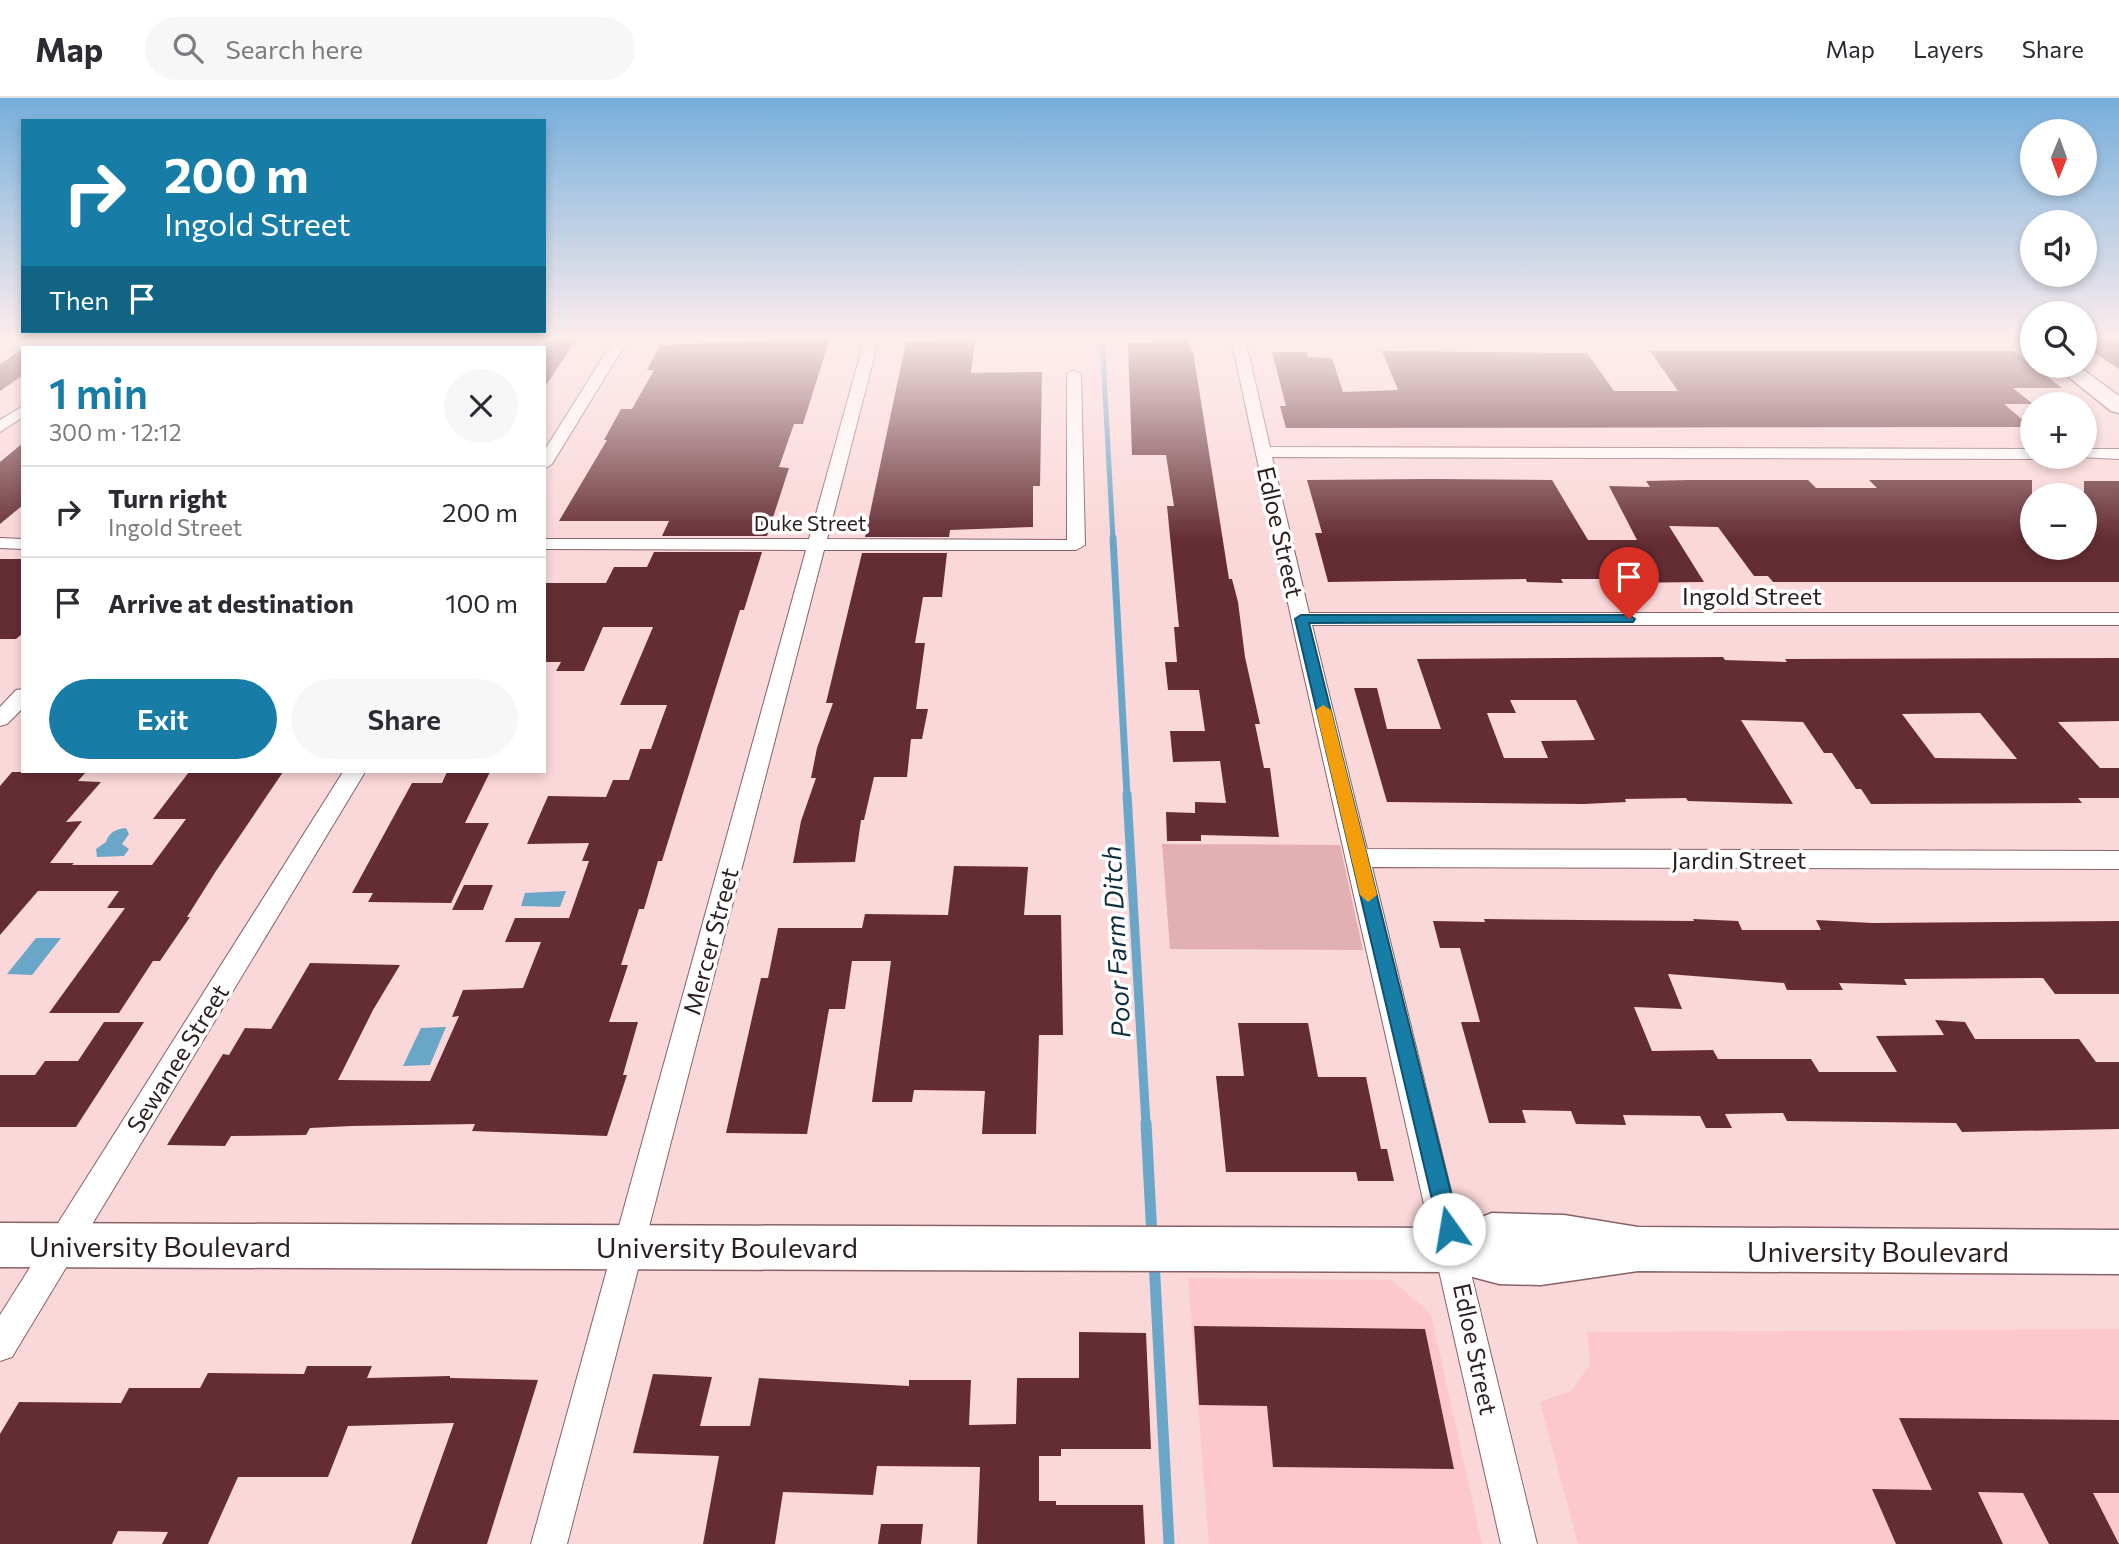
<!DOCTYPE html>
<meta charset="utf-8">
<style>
body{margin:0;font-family:Commissioner,sans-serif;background:#f7f7f7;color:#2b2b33;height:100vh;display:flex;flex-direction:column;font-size:26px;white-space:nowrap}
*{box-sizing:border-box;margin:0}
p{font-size:23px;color:#7c7c81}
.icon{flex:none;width:38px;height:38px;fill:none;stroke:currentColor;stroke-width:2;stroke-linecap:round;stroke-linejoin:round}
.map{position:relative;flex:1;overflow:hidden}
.drawer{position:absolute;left:21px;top:248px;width:525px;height:427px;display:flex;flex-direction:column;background:#fff;border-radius:0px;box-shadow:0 4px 10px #0003}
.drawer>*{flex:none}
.top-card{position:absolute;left:21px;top:21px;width:525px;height:214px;border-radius:0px;box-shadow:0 4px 10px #0003;background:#177da7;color:#fff;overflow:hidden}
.needle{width:46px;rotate:181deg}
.tools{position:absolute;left:2020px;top:21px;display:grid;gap:14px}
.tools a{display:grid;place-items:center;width:77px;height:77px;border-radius:50%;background:#fff;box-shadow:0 4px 10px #0003;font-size:35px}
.pin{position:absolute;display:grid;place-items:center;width:60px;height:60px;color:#fff;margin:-72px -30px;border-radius:50% 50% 50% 0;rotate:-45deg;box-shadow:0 0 7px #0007}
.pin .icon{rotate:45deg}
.me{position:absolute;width:77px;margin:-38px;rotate:347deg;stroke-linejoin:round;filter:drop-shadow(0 0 5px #0008)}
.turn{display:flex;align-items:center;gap:24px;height:147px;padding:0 28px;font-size:32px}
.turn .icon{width:91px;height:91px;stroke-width:2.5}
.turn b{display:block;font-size:49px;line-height:60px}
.then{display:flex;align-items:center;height:66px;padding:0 28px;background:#0003;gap:14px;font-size:26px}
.round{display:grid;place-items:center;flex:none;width:74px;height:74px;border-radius:37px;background:#f7f7f7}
.head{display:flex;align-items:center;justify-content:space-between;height:119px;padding:0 28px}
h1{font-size:42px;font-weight:600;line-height:52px;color:#177da7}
.action{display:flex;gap:14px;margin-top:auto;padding:14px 28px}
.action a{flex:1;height:80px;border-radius:42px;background:#177da7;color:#fff;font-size:28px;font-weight:600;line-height:80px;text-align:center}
.action a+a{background:#f7f7f7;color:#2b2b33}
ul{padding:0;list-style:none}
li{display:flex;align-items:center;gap:21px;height:91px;padding:0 28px;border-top:2px solid #e1e1e2}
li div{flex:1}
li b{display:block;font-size:26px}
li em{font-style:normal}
header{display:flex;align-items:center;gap:42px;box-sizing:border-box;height:98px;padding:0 35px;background:#fff;border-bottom:2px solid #e1e1e2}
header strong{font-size:33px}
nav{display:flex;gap:38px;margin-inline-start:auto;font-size:24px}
.search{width:490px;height:63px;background:#f7f7f7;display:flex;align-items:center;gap:18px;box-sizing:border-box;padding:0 24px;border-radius:38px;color:#7c7c81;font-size:26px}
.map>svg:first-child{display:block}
</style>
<header>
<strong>Map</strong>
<div class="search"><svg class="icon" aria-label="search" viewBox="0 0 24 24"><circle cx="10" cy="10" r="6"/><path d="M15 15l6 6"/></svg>Search here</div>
<nav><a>Map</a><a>Layers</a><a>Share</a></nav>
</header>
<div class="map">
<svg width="2119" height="1446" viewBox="0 0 2119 1446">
<rect width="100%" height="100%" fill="#fad7d8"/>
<path fill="#fcc8cb" d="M1188,1180L1392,1182L1431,1216L1482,1446H1209Z
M2119,1231V1446H1578L1540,1304L1571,1293L1590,1267L1587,1234Z"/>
<path fill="#e2b0b3" d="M1162,746L1340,747L1363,852L1170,851Z"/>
<path fill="#6aa6c7" d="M126,730L129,736L122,746L129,751L124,758L97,759L96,751L106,744C109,734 116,731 126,730Z
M566,793L560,809L521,808L525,795Z
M36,840H61L32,877L7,876Z
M446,929L430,967L403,968L421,930Z"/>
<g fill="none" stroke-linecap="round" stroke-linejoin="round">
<path stroke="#6aa6c7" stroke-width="5" d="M1102,240L1113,441"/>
<path stroke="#6aa6c7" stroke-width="7" d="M1113,440L1127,698"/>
<path stroke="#6aa6c7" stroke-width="9" d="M1127,696L1146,1026"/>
<path stroke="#6aa6c7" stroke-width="11" d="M1146,1025L1152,1139
M1154,1162L1169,1446"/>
</g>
<path fill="#642d34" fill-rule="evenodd" d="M830,240L803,326H794L779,369L789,370L767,438H662L669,423H559L607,342H604L621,311H632L654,272H647L660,247Z
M1152,240H1188L1191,253H1193L1229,481H1232L1238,504L1245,559L1260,626H1255L1264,670H1270L1279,739L1201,737V743H1167L1166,714L1195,715V704L1226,705L1220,663L1173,664L1170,633H1205L1199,592H1168L1165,564H1177L1174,529H1179L1167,408H1174L1166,357H1132L1128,245H1153Z
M2084,240H2119V271L2084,248Z
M544,242H576L544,290Z
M955,242H975L971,275L1042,274L1040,388H1033V429L950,432L949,439H865L906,244Z
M23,251V277L0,293V266Z
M1382,253L1587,255L1614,293H1678L1650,253H2014L2062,290H2013L2033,306H2004L2031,329L1286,330L1280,308H1286L1272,254H1307L1308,259L1332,260L1343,294L1398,292Z
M23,345V407L0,426V364Z
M1432,381L1552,382L1588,442H1637L1609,388L1650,389L1646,383L1688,382H1808L1816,390H1877L1869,382H2032V450H2084V383H2119V484H1773L1768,478H1754L1718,429L1669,428L1704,484L1616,485L1614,481H1561L1563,485L1527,484L1526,481L1328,484L1315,435H1322L1307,382Z
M654,454H762L744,512H740L662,763H658L644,811H639L621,867H628L609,924H638L623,977H627L607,1038L472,1033L475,1026L351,1028L310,1030L306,1037L231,1038L225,1048L167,1047L223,956L229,957L245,930L271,931L310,865L400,867L373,912L338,982L430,983L459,918L452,919L463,892L523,890L541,844H505L515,820H569L589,763H582L589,745L527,746L548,698L606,699L613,682H629L640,651H651L667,607H620L653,529H603L584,573H556L561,564H544V485H606L614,469H647Z
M862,455H947L942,499H923L915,545H925L916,611H928L922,641H911L907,679H874L864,722H861L855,764L793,765L801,723L816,680H811L817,650L833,605H826Z
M0,461H23V535L16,541H0Z
M1723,559L1725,562L1787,564L1785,561L2119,560V623L2058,624L2100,670H2119V700H2078L2082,705L1871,706L1861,691H1856L1832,655H1824L1803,624L1741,622L1793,706L1688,703L1686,700L1625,701L1626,704L1584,706L1387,704L1354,590H1377L1387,631H1441L1417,561ZM1510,602H1576L1595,642L1541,643L1548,660H1504L1487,615H1516ZM1980,615L2017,661L1935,660L1902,616Z
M12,674H86L78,683L101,684L66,724L82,723L50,765H74L72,767H152L186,721H153L189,674H283L216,773L187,819H190L160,863H153L119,915H49L125,810H107L119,793H38L0,837V688Z
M447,674H490L465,725H489L451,805L368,804L373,795H352L412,685H442Z
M954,768L1028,769L1024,817H1061L1063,937H1039L1036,1036H982L985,993L914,992L912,1004H872L891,863H852L845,911H829L807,1036L726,1035L761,880H768L778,830H862L865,816L948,817Z
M464,787H493L483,812H452Z
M1484,821L1694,823L1693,821L1738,823L1742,832H1821L1816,822L1872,825L2119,823V896H2055L2043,880L1904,881L1907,887L1839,885L1843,892H1787L1784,885L1668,876L1682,911L1634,909L1652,953L1713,952L1718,961H1811L1819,974H1897L1876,938L1944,937L1935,922L1965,924L1975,941H2079L2096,964H2119V1031L1962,1034L1956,1025L1787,1023L1783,1015L1725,1016L1732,1030H1706L1700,1018L1623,1017L1626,1027L1576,1026L1571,1013L1522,1012L1526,1025H1489L1461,924H1480L1460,850H1440L1433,823L1485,824Z
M104,924H144L76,1029H0V977H35L45,963H78Z
M1238,925H1308L1318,979H1366L1381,1051H1387L1394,1083H1358L1356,1074H1226L1216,978H1244Z
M1194,1228L1425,1231L1454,1371L1273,1369L1267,1308L1199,1307Z
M1079,1234L1146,1235L1151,1351H1061V1358H1039V1403H1056V1407H1143L1145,1446H977L980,1369L877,1368L873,1397L783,1394L775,1446H703L719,1358L633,1355L653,1276L712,1279L700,1328H750L759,1280L909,1288V1282H971L969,1327L1016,1326L1017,1280H1079Z
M307,1268H372L367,1280L450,1278V1280L538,1282L487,1446H411L454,1325L348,1328L328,1379H238L208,1446H162L168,1434L118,1433L112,1446H0V1336L19,1304L121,1305L129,1290H200L208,1275L304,1276Z
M1899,1320L2119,1322V1395H2093L2119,1446H2049L2023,1395L1978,1394L2003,1446H1896L1872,1391L1932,1392Z
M881,1426H923L921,1446H878Z"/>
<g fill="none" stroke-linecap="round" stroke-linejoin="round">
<defs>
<path id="street" d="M109,240H125L113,250H97Z
M362,240H377L368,250H353Z
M615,240H629L552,366L544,371V353Z
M865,240H879L827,441L1067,442V276L1074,272L1081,276L1085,447L1076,452H824L567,1446H531L806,452L544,451V441H809Z
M1231,240H1245L1270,349L2032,351V359H2038L2032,361L1272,359L1309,515H2119V527H1312L1367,751L2119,753V771L1372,769L1537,1446H1501L1296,542Z
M23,308V319L0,334V322Z
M2084,351H2119V361L2078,359H2084Z
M0,440L23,441V451L0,450Z
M23,591V610L7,626L0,628V609L16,592Z
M343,674H365L12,1259L0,1263V1217Z"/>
<path id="secondary" d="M2018,240H2032V249Z
M2055,268H2078L2119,298V315L2111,313Z
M1492,1115L1564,1117L1638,1129L2119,1132V1176L1638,1173L1541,1187L1499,1186L1454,1174L0,1169V1125L1454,1130Z"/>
</defs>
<use href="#street" stroke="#886365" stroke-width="2"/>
<use href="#secondary" stroke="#886365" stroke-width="3"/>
<use href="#street" fill="#fff" fill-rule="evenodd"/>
<use href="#secondary" fill="#fff" fill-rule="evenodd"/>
</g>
<linearGradient id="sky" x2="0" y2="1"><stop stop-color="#75aedb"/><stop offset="0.54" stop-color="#fdeded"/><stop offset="1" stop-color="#fdeded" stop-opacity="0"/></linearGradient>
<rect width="2119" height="442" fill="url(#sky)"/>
<path fill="#177da7" stroke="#0f516d" stroke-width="2" d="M1629,517L1635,521L1633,524L1309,525L1460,1131L1457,1139L1449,1142L1442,1139L1439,1131L1295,521L1301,517Z"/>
<path fill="#f59e0b" d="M1323,607L1331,612L1377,797L1368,804L1360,797L1316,612Z"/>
<g text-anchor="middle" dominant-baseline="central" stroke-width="7" stroke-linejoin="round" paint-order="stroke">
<g font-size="21" fill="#2d1e1f" stroke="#fff">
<text x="810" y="424">Duke Street</text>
</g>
<g font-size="24" fill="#2d1e1f" stroke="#fff">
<text transform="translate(1281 434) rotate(77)">Edloe Street</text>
<text x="1752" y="497">Ingold Street</text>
<text x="1739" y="761">Jardin Street</text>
<text transform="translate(710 843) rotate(-75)">Mercer Street</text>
<text transform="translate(177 960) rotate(-58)">Sewanee Street</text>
<text transform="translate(1476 1251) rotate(78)">Edloe Street</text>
</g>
<g font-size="26" font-style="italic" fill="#112e3c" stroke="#fff">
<text transform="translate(1115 844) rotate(-93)">Poor Farm Ditch</text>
</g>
<g font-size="28" fill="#2d1e1f" stroke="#fff">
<text x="160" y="1148">University Boulevard</text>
<text x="727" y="1149">University Boulevard</text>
<text x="1878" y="1153">University Boulevard</text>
</g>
</g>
</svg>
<div class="tools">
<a><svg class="needle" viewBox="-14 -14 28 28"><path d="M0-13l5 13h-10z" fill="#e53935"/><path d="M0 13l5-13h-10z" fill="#7c7c81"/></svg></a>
<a><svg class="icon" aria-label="sound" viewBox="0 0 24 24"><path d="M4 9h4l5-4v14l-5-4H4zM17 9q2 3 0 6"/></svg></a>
<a><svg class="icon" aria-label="search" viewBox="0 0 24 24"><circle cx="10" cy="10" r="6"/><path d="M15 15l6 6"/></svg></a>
<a>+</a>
<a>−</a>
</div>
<div class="pin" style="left:1629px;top:521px;background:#d93025"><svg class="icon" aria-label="arrive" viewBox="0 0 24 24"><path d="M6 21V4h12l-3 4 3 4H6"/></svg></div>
<svg class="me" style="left:1449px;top:1131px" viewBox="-20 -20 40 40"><circle r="19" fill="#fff"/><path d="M0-13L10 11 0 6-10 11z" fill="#177da7"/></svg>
<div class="top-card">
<div class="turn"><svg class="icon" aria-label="right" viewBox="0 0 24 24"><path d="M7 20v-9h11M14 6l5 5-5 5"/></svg><div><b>200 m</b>Ingold Street</div></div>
<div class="then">Then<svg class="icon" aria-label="arrive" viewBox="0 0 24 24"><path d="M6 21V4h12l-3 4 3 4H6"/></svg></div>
</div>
<section class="drawer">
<div class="head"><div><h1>1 min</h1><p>300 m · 12:12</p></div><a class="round"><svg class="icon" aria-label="close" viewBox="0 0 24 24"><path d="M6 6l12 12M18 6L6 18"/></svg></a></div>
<ul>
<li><svg class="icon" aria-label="right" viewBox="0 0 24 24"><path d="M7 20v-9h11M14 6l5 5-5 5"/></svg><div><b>Turn right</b><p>Ingold Street</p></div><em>200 m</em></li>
<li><svg class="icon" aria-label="arrive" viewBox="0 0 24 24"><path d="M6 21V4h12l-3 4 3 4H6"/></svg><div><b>Arrive at destination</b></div><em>100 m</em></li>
</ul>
<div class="action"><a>Exit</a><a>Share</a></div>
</section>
</div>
